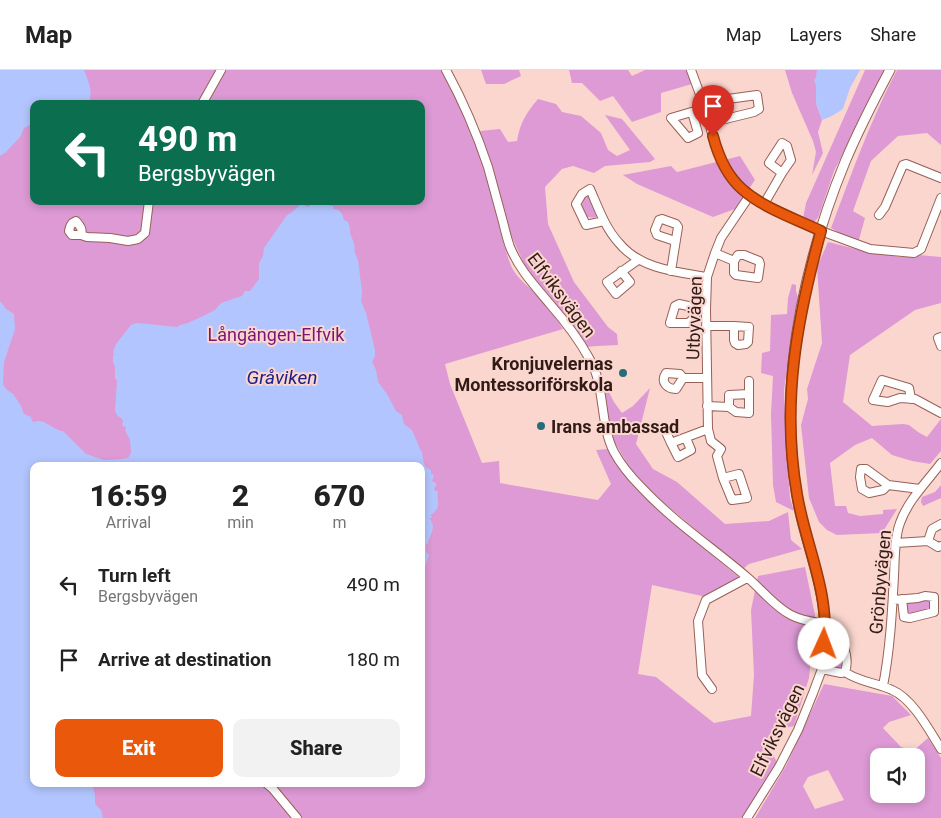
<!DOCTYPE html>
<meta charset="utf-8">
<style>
body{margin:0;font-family:Roboto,sans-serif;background:#f2f2f2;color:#222;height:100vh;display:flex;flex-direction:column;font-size:19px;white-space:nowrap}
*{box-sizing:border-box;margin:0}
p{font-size:16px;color:#767676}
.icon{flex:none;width:28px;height:28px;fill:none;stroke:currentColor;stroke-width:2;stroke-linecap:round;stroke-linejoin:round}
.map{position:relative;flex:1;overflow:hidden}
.sheet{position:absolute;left:30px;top:392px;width:395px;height:325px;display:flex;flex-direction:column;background:#fff;border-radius:10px;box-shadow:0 2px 8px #0003}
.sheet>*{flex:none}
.guide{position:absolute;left:30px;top:30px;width:395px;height:105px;border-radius:10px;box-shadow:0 2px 8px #0003;background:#0b6e4f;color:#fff;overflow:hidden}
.fabs{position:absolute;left:870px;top:678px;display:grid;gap:10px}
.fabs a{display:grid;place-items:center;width:55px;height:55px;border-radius:10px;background:#fff;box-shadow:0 2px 8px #0003;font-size:25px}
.pin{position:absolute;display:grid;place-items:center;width:42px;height:42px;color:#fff;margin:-51px -21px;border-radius:50% 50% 50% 0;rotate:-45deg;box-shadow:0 0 5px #0007}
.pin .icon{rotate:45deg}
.me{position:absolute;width:55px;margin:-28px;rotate:2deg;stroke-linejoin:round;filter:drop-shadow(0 0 4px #0008)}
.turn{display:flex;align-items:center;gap:18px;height:105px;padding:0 25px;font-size:22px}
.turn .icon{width:65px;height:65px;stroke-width:2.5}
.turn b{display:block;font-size:35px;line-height:42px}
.eta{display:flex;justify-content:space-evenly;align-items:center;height:85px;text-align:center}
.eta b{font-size:30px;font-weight:800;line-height:35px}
.button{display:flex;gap:10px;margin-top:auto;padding:10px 25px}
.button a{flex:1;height:58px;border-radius:10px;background:#ea580c;color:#fff;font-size:20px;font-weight:800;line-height:58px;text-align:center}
.button a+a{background:#f2f2f2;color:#222}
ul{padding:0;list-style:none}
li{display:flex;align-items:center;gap:15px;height:75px;padding:0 25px}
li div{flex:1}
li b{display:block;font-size:19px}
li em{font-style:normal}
header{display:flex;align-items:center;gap:30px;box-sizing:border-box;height:70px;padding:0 25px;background:#fff;border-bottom:1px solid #e0e0e0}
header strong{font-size:24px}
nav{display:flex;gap:28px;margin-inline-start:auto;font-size:18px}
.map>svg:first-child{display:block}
</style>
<header>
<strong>Map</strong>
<nav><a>Map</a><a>Layers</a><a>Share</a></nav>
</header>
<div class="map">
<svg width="941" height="748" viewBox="0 0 941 748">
<rect width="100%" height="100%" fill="#fbd6ce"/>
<path fill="#dd9ad5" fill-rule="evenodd" d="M0,0H443C466,44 483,91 495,139C500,159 504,179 512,198C519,211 531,218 541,228C549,237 556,249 563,259L445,294L450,314L482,393L499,391L500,413L598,430L611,414L596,380L608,379L629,407L687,464L730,500L744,511L711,528L652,515L638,604L656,607L714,653L751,646L754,605L751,540L758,506L805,497L815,545L809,608L794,656L784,658L776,656L768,676L777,692L744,748H0ZM34,34H421V131H34ZM34,396H421V714H34Z
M481,0H519L521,6L504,14H486Z
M569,0H628L632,6L645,0H686L692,14L661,23V42L632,52L613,26L600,31L582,13H572Z
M785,0H817L816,33L822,50L818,62L823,83L812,105L816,82L813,71L792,23Z
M865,0H885L834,101L818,148L814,152L803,149L806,133Z
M897,0H941V75L927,63L898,66L871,91L853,141L865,148L858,173L831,158C851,105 870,51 897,0Z
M538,29L556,34L562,42L581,46L601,63L608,80L617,86L630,80L605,45L622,49L655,89L650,92L605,96L594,103L573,96L562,99L545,117L548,154L574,212L608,257L617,264L618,275L597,276L586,277L551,228L526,198L510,163L492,95L480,61L500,59L508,72L517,71C520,53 526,43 538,29Z
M740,86L755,110L735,139L713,147L637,114L623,105L671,96L677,102Z
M588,125L592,128L596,140L597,148L587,147L582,136L583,129Z
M828,172L868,182L900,187L919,185L941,187V233L915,240L850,285L843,332L872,356L903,354L909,355L918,362L927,367L941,349V381L930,394L912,391L892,385L872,368L855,375L830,393L835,436H846L848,443L860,446L883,444V440L897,439L882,463L837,465L827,460L819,452L809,428L801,355L808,329L807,319L822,273L817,197Z
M792,214L796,215V221L798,227L784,320L787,386L790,428L794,441L776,432L773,415L771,344L773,306L761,303L762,283L770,281L771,245L787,244L788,228Z
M603,317L607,318L614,332L622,343L633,336L650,318L636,374L653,399L677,412L725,454L769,451L788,442L791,470L802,479L749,494L743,499L724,484L661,430L632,402L614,371L608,350Z
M941,415V428L923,436L921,432L922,427L935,422Z
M920,529L930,530V537L928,540L906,545L905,531L916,532Z
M832,563C839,574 842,584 842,597L840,599H836L828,592L827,586L830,564Z
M824,614L892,626L911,645L889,652L883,658L901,677L913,681L928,668L941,688V748H755L786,696ZM879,686H916V724H879ZM828,700L844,730L815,739L803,716L808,707Z"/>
<path fill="#b3c5fe" d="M0,0H84C88,10 94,23 88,34H34V53L24,58L20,67L5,83L0,86Z
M817,0H860L850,18L843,39L832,46L822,50L816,33V15L814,11L816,7Z
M319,133L333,136V139C342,140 342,144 344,150L348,152L350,158V163L354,173L355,183L358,190L362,222L361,231L366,243L375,280V286L372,292L376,300L378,312L387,324L396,341L402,345L404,354L412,360L420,379L422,382L424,394L426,397L431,400V404L434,405L432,411L436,413V416L434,418L435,421H438C436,434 443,435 431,445L432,448H429C436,455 432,463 428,471V473L426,475V482L429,485L421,508V396H34V714H92L95,725V734L101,740L103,748H0V231L6,239L14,244L15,259L4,292L3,314L6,319L13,324L21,336L24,344L31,347L32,351L34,352C44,348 50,358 59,360L60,361H63L86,384L104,390L121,389L128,388L131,383L130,370L125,360L126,357L122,356L123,350L117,345L115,341L117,311L115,308V297L113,292V286L114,284L113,282L116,274L131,255L137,253L177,257L180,255L188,253L205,245L215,240L221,233L242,226L245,221H250L259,209V193L263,186L264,178L287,145L291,143L301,134L308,137L312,134Z"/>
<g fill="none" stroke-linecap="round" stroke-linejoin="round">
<defs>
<path id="minor" d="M446,0C463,31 477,64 488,97C493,115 498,134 503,152C505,160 507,169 510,177C519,199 534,215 549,233C564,250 578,268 589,288C606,316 599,353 614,382C621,395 631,407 642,418C674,452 713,478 748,508C762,520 775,537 791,545C804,552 817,552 831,555C840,568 851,585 845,602
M691,0L705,38L716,78L722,92L729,103L742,119L764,134L821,161L870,179L914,183L921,179L941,128
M202,34L221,0
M692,42L698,63L688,68L671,48L705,38
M709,53L754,42L759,39L757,25L728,29L727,34L729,48
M782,73L787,76L791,90L782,103L769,93Z
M764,134L782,103
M879,145L885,137L903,95L906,94L941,108
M604,151L586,155L576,134L582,124L590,119C598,137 605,158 619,173C640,199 677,202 707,207
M81,165C83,159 80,156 76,151C71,153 70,156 69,161L72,165H81L87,167L110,168L128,171L138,169L145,163L149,131
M715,183L734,191L738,185H744L759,191L760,194L758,208L736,205L734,203V191
M621,201L630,212L616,224L607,212L638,190
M671,201L678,157L676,154L662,149L659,150L655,160L657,165L675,171
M698,239C695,245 694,250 688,253H670L675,236L679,234L706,240
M706,256H734L749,257L748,272L746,274L738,275L735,273L734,270V256
M941,267L938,268L941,276
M683,308L676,319C667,319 660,312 666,303L680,304L683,308H707
M911,329L909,318L882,310L873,330L888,332L900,328L915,329L941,343
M707,336L729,337L736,342L749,343V311
M729,337V325L749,324
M666,362L671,373
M686,368L691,380L678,387L671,373L708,359
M723,408L739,404L747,428L732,430L723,408L717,386L721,379L711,371L708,359L706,240L707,207L715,183L721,168L750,125
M888,415L883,420L869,423L862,419L860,407L861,399H866L888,415L920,419
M928,471L932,459L941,454
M896,473L928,471L938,477L941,476
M893,530L918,528L925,526L934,527V542L910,548L904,547L902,529
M822,599L841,603L845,602C859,612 877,613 892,620C913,629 929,660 941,679
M883,616C890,580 892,543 894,506C895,489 894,469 900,453C908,430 927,412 941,393
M712,619L702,605L698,551L706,530L747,508
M267,714L273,719L297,748
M747,748L779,697L798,660L813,623L822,599L825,555"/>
<path id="major" d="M825,555C823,519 811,486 802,451C797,431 794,409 792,388C783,291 808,182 845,92C858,61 874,30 890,0"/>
</defs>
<use href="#minor" stroke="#966157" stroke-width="10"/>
<use href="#major" stroke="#966157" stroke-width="11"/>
<use href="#minor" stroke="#fff" stroke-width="8"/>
<use href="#major" stroke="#fff" stroke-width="9"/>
</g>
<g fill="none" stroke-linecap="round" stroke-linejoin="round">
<defs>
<path id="route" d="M713,66C718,85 726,105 742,119C763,138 796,149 821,161C797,249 781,332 797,424C805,474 830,522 824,574"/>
</defs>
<use href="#route" stroke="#983908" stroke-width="12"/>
<use href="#route" stroke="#ea580c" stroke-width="9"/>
</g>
<g fill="#256d79" stroke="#fbd6ce" stroke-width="2">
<circle cx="623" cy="303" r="5"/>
<circle cx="541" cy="356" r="5"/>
</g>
<g text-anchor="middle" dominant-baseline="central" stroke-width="4" stroke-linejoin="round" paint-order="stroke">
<g font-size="18" fill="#311b17" stroke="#fbd6ce">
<text transform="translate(562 225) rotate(53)">Elfviksvägen</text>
<text transform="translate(694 248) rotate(-88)">Utbyvägen</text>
<text transform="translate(880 512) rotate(-85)">Grönbyvägen</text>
<text transform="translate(777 660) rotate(-64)">Elfviksvägen</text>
</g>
<g font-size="18" fill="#791673" stroke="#fbd6ce">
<text x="276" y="264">Långängen-Elfvik</text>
</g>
<g font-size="18" font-weight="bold" fill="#311b17" stroke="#fbd6ce" text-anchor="end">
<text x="613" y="293">Kronjuvelernas<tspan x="613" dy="21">Montessoriförskola</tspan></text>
<text x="551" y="356" text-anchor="start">Irans ambassad</text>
</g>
<g font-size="19" font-style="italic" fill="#1d228a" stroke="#fbd6ce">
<text x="282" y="307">Gråviken</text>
</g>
</g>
</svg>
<div class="fabs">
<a><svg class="icon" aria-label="sound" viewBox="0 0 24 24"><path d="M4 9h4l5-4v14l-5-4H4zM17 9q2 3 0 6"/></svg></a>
</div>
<div class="pin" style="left:713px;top:66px;background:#d93025"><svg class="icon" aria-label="arrive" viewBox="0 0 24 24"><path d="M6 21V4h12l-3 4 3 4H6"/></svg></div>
<svg class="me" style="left:824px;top:574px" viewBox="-20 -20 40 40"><circle r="19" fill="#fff"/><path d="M0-13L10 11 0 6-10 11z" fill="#ea580c"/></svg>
<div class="guide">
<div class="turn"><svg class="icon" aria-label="left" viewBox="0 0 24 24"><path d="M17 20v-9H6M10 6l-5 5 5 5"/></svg><div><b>490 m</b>Bergsbyvägen</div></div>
</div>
<section class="sheet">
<div class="eta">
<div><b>16:59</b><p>Arrival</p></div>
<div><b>2</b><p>min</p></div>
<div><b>670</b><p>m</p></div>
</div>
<ul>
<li><svg class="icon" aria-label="left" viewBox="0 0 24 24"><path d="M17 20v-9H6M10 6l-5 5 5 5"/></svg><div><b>Turn left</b><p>Bergsbyvägen</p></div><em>490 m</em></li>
<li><svg class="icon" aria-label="arrive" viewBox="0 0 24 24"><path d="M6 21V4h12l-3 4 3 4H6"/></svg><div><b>Arrive at destination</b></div><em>180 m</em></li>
</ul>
<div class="button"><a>Exit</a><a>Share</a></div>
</section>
</div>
